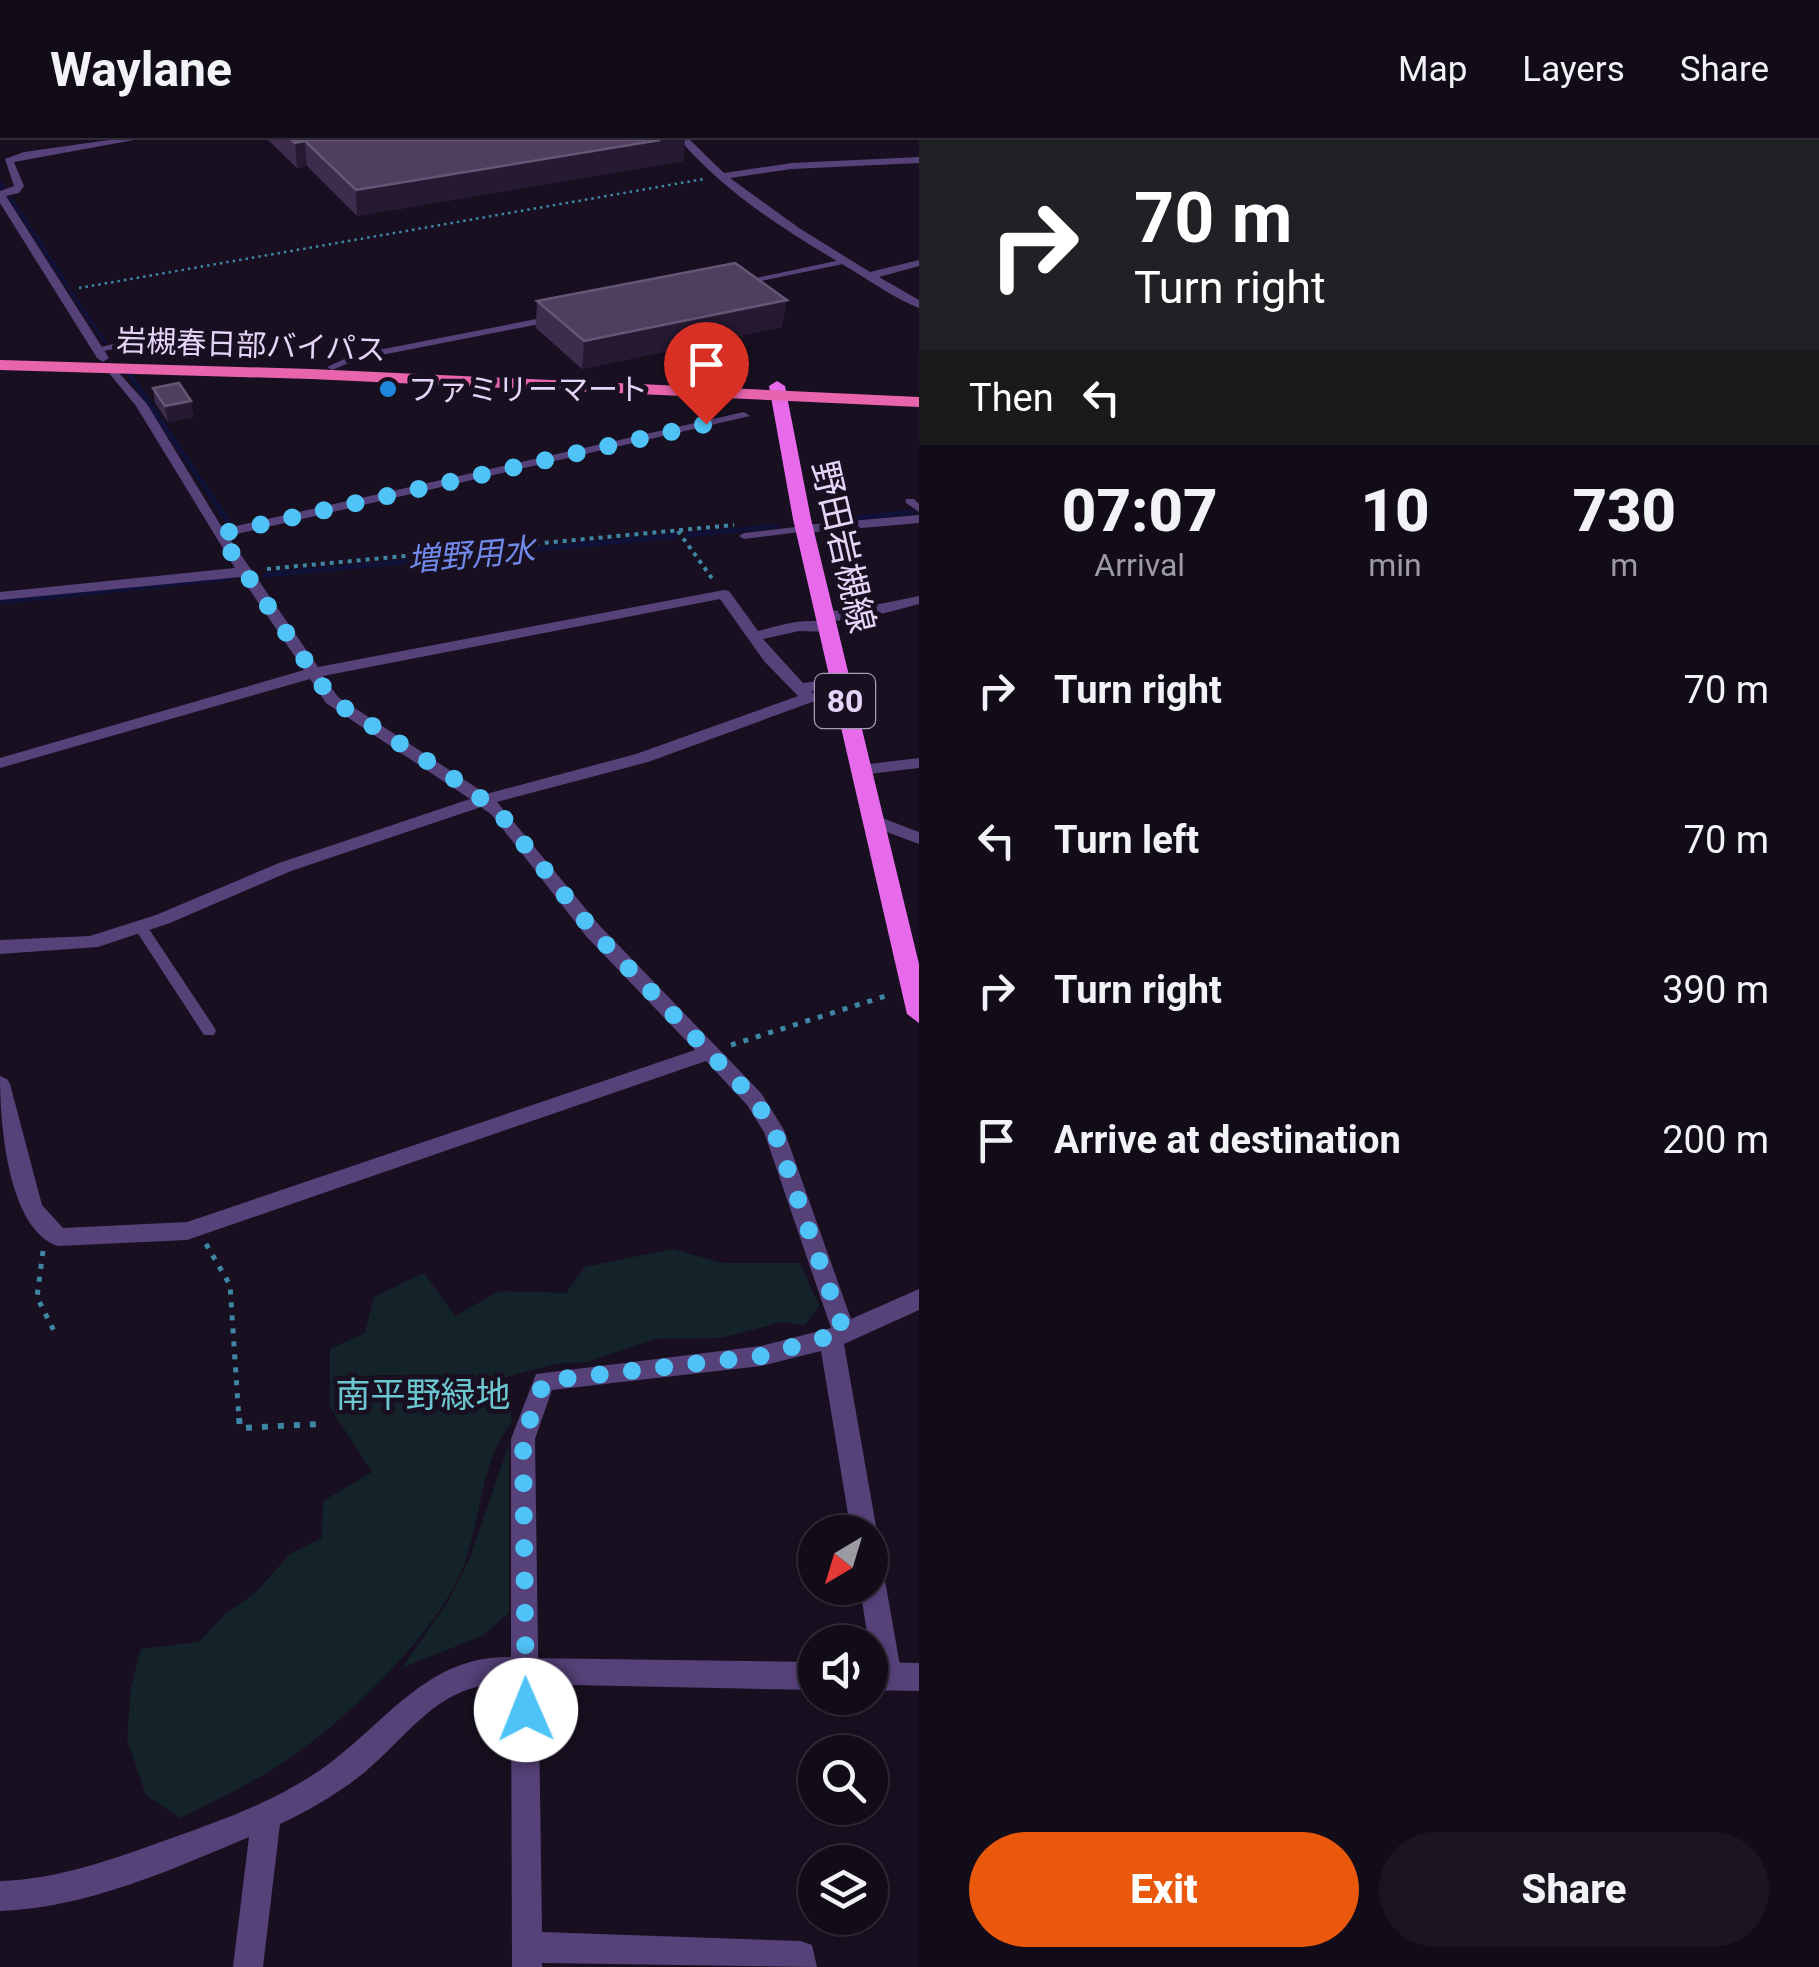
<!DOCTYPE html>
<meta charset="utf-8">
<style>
body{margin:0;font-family:Roboto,"Noto Sans JP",sans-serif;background:#1b1521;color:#f1f3f6;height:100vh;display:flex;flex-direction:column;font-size:38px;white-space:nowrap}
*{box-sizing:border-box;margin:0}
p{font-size:32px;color:#9c9ba2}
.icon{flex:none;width:55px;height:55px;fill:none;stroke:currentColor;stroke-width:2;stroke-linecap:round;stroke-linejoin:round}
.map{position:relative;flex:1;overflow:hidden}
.side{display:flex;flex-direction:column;background:#120c18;width:900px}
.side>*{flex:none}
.hud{background:#202124;color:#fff;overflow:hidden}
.needle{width:65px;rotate:218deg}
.tools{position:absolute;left:798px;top:1375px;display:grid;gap:20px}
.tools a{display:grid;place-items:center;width:90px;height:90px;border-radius:50%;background:#120c18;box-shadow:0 2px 8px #0004,0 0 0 2px #312c37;font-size:50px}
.pin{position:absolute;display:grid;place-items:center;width:85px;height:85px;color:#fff;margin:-102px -42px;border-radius:50% 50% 50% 0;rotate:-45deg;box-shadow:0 0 10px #0007}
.pin .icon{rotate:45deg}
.me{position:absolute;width:110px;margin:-55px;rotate:359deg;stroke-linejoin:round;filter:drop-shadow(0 0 8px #0008)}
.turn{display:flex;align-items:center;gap:35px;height:210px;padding:0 50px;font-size:45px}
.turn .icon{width:130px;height:130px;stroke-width:2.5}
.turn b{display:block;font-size:70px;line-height:85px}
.then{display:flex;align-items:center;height:95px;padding:0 50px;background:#0003;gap:20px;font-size:38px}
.eta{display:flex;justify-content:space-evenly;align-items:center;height:170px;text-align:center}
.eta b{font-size:60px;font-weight:800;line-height:70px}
.cta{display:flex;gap:20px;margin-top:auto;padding:20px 50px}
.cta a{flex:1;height:115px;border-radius:60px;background:#ea580c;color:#fff;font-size:40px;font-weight:800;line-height:115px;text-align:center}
.cta a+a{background:#1b1521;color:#f1f3f6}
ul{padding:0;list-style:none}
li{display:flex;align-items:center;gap:30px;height:150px;padding:0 50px}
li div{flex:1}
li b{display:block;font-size:38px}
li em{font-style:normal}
header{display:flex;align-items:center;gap:60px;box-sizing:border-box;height:140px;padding:0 50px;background:#120c18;border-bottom:2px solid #312c37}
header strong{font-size:48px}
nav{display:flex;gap:55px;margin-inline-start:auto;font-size:35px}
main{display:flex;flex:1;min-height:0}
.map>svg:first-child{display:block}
</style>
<header>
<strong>Waylane</strong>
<nav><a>Map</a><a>Layers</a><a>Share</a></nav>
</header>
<main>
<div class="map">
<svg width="919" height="1827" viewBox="0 0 919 1827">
<rect width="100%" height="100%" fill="#181020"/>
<path fill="#142229" d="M672,1109L723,1123H800L819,1166L805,1185L782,1182L721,1198L655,1199L587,1222L555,1224L506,1237L512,1282C479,1323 482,1383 461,1432C433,1499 331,1596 268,1632C240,1649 210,1663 180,1678L146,1655L127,1599L131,1547L141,1509L199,1502L225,1474L255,1453L290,1414L322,1398L323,1361L372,1332L330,1267V1209L365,1193L374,1157L424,1133L455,1176L499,1151L566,1153L585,1127Z
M509,1304V1473L482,1496L402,1528L449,1460L469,1420Z"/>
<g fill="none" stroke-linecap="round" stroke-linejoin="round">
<path stroke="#101139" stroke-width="4" d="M0,43L3,48
M11,59L69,148
M71,152L105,202"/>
<path stroke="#101139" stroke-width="5" d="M128,232L227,380
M827,381L913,372
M688,395L776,386
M265,435L675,396
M0,462L230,438"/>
<path stroke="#3e87a4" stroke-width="2.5" stroke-dasharray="2.5 4" stroke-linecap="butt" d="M79,148L704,39"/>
<path stroke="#3e87a4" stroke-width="4" stroke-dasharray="4 5" stroke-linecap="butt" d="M678,391L714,441
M267,429L734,385"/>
<path stroke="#3e87a4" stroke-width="5" stroke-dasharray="5 8" stroke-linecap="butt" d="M731,905L892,854
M206,1104L230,1145L239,1280
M43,1111L37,1157L55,1193"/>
<path stroke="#3e87a4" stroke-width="6" stroke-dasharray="6 10" stroke-linecap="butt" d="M239,1278L240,1288L321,1284"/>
<path fill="#564179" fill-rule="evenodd" d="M845,119H848V123L741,145L737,142Z
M557,175L561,178L560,180L356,220L332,230L327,227L353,215Z
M117,203L120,204V208L98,212L93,209Z
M906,359H914L919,364V372L906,363Z
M804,386L809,389L808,391L744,399L739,396L744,393Z
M140,781L145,783L214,887L216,891L214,895H204L133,786Z"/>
<path fill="#564179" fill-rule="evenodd" d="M109,0H134L14,22L24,46L19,53L6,56L109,218L103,222L97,218L0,63V51L14,46L5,19L24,12Z
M680,0H690L724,33L792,23L919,17V23L792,29L730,38L799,88L870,132L919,120V126L879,137L919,160V168C896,159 873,143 852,130C791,94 727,55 680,0Z
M110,223L147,264L223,389L744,272L750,276L228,396L318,527L724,450L729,451L758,491C781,485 814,474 836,487L828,492L799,491L763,499L803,543L841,538L849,543L847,546L811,551L817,558L815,561L648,622L497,662L600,786L761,953L784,990L851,1179L919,1149V1170L844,1204L877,1392L870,1402V1392H851L821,1211L761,1226L552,1250L535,1299L542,1792L801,1801L812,1805L817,1827L542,1823V1827H512L511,1544C440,1541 414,1591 365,1632C339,1653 310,1670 280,1684L263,1827H233L249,1697C171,1730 86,1768 0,1771V1741C60,1739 113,1719 169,1699C217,1682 265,1665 308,1638C378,1596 421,1514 511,1517V1299L536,1234L761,1206L831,1188L764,992L747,965L706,921L187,1100L58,1106C7,1089 0,981 0,936L7,939L10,944L42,1065L63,1088L187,1082L695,910L586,796L492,675L481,667L291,731L170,783L98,807L0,814V800L90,796L156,775L279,723L470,659L326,563L310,539L0,628V618L304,530L241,437L0,460V452L235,428L136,266L104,227ZM720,459L764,521L798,556L636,614L486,654L338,557L323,536Z
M919,375V383L804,393L797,389L804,385Z
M919,456V464C895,470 837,489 817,476L825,471L850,470Z
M919,618V628L861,635L853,630L861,625Z
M874,675L919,692V704L868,685L865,681Z
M870,1417L879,1420L883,1429L902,1537L898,1547L888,1551L878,1547L874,1537L860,1448H870Z"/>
<path fill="#564179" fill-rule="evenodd" d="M526,1518L815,1522V1550L526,1544L516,1541L513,1531L516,1521Z
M870,1522L919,1523V1551L870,1550Z"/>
<path fill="#e66aea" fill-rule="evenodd" d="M777,241L785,246L811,379L919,824V883L907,874L793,379L769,246Z"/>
<path fill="#e865ae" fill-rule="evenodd" d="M0,220L311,229L919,257V267L311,239L0,230Z"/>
</g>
<path fill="#3d2c4b" d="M268,0H685L683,21L357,76L307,26L297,28Z
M537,161L782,187L582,229L536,188Z
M153,248L191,261L193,277L168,282L155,263Z"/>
<path fill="#261932" d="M660,0H685L683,21L357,76L356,50Z
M305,1L307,26L297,28L295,3Z
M787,160L782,187L582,229L584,201Z
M191,261L193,277L168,282L165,266Z"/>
<path fill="#4f3e5e" stroke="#665676" stroke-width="2.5" d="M292,0H660L356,50L305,1L295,3Z
M735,123L787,160L584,201L537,161Z
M179,243L191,261L165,266L153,248Z"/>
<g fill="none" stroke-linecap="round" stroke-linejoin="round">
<path stroke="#4fc3f7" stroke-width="18" stroke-dasharray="0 32.4" d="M526,1570L523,1299L544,1241L761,1216L844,1192L774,990L754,959L593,791L498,671L449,635L332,560L219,394L706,284"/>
</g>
<circle fill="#1e88db" stroke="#181020" stroke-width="4" cx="388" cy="249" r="10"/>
<g text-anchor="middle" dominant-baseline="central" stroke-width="10" stroke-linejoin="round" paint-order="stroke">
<g font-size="30" fill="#e5d5f9" stroke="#181020">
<text transform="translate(251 205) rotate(2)">岩槻春日部バイパス</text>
</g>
<g font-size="30" fill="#e5d5f9" stroke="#181020" text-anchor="start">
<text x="408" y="249">ファミリーマート</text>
</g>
<g font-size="32" font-style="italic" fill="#7189eb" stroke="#181020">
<text transform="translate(471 415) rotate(-5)">増野用水</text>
</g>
<rect fill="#181020" stroke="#a89ab8" stroke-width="2.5" x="815" y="534" width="60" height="54" rx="8"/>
<g font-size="32" font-weight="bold" fill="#e5d5f9">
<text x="845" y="561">80</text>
</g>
<g font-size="35" fill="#e5d5f9" stroke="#181020">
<text transform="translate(843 407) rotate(77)">野田岩槻線</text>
</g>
<g font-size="35" fill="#6bc6cf" stroke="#181020">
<text x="423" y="1255">南平野緑地</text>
</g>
</g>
</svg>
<div class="tools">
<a><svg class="needle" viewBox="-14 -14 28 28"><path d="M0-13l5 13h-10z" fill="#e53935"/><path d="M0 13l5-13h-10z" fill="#9c9ba2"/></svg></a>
<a><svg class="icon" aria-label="sound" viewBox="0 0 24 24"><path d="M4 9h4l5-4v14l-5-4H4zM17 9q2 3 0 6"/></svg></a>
<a><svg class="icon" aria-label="search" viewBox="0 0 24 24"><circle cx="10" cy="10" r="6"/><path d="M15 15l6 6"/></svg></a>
<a><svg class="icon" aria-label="layers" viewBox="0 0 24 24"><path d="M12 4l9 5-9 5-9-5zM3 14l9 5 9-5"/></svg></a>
</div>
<div class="pin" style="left:706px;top:284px;background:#d93025"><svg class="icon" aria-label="arrive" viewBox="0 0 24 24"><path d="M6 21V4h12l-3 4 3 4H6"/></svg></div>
<svg class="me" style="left:526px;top:1570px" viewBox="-20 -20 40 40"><circle r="19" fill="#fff"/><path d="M0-13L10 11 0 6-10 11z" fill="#4fc3f7"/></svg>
</div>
<section class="side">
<div class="hud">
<div class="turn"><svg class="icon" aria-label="right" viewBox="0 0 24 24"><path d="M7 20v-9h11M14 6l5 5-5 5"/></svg><div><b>70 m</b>Turn right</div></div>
<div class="then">Then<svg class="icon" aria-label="left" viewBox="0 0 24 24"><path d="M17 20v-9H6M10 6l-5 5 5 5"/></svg></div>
</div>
<div class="eta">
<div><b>07:07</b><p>Arrival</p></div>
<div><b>10</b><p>min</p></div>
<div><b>730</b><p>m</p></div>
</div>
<ul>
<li><svg class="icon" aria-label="right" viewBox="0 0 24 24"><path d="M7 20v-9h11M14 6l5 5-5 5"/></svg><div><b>Turn right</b></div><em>70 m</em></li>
<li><svg class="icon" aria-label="left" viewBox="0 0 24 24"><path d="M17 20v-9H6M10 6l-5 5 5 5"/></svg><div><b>Turn left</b></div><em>70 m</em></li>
<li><svg class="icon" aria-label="right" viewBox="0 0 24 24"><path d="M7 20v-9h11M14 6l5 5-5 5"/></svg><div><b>Turn right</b></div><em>390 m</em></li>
<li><svg class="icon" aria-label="arrive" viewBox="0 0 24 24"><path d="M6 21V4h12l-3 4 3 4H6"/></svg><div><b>Arrive at destination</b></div><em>200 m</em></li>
</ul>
<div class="cta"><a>Exit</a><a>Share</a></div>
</section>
</main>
